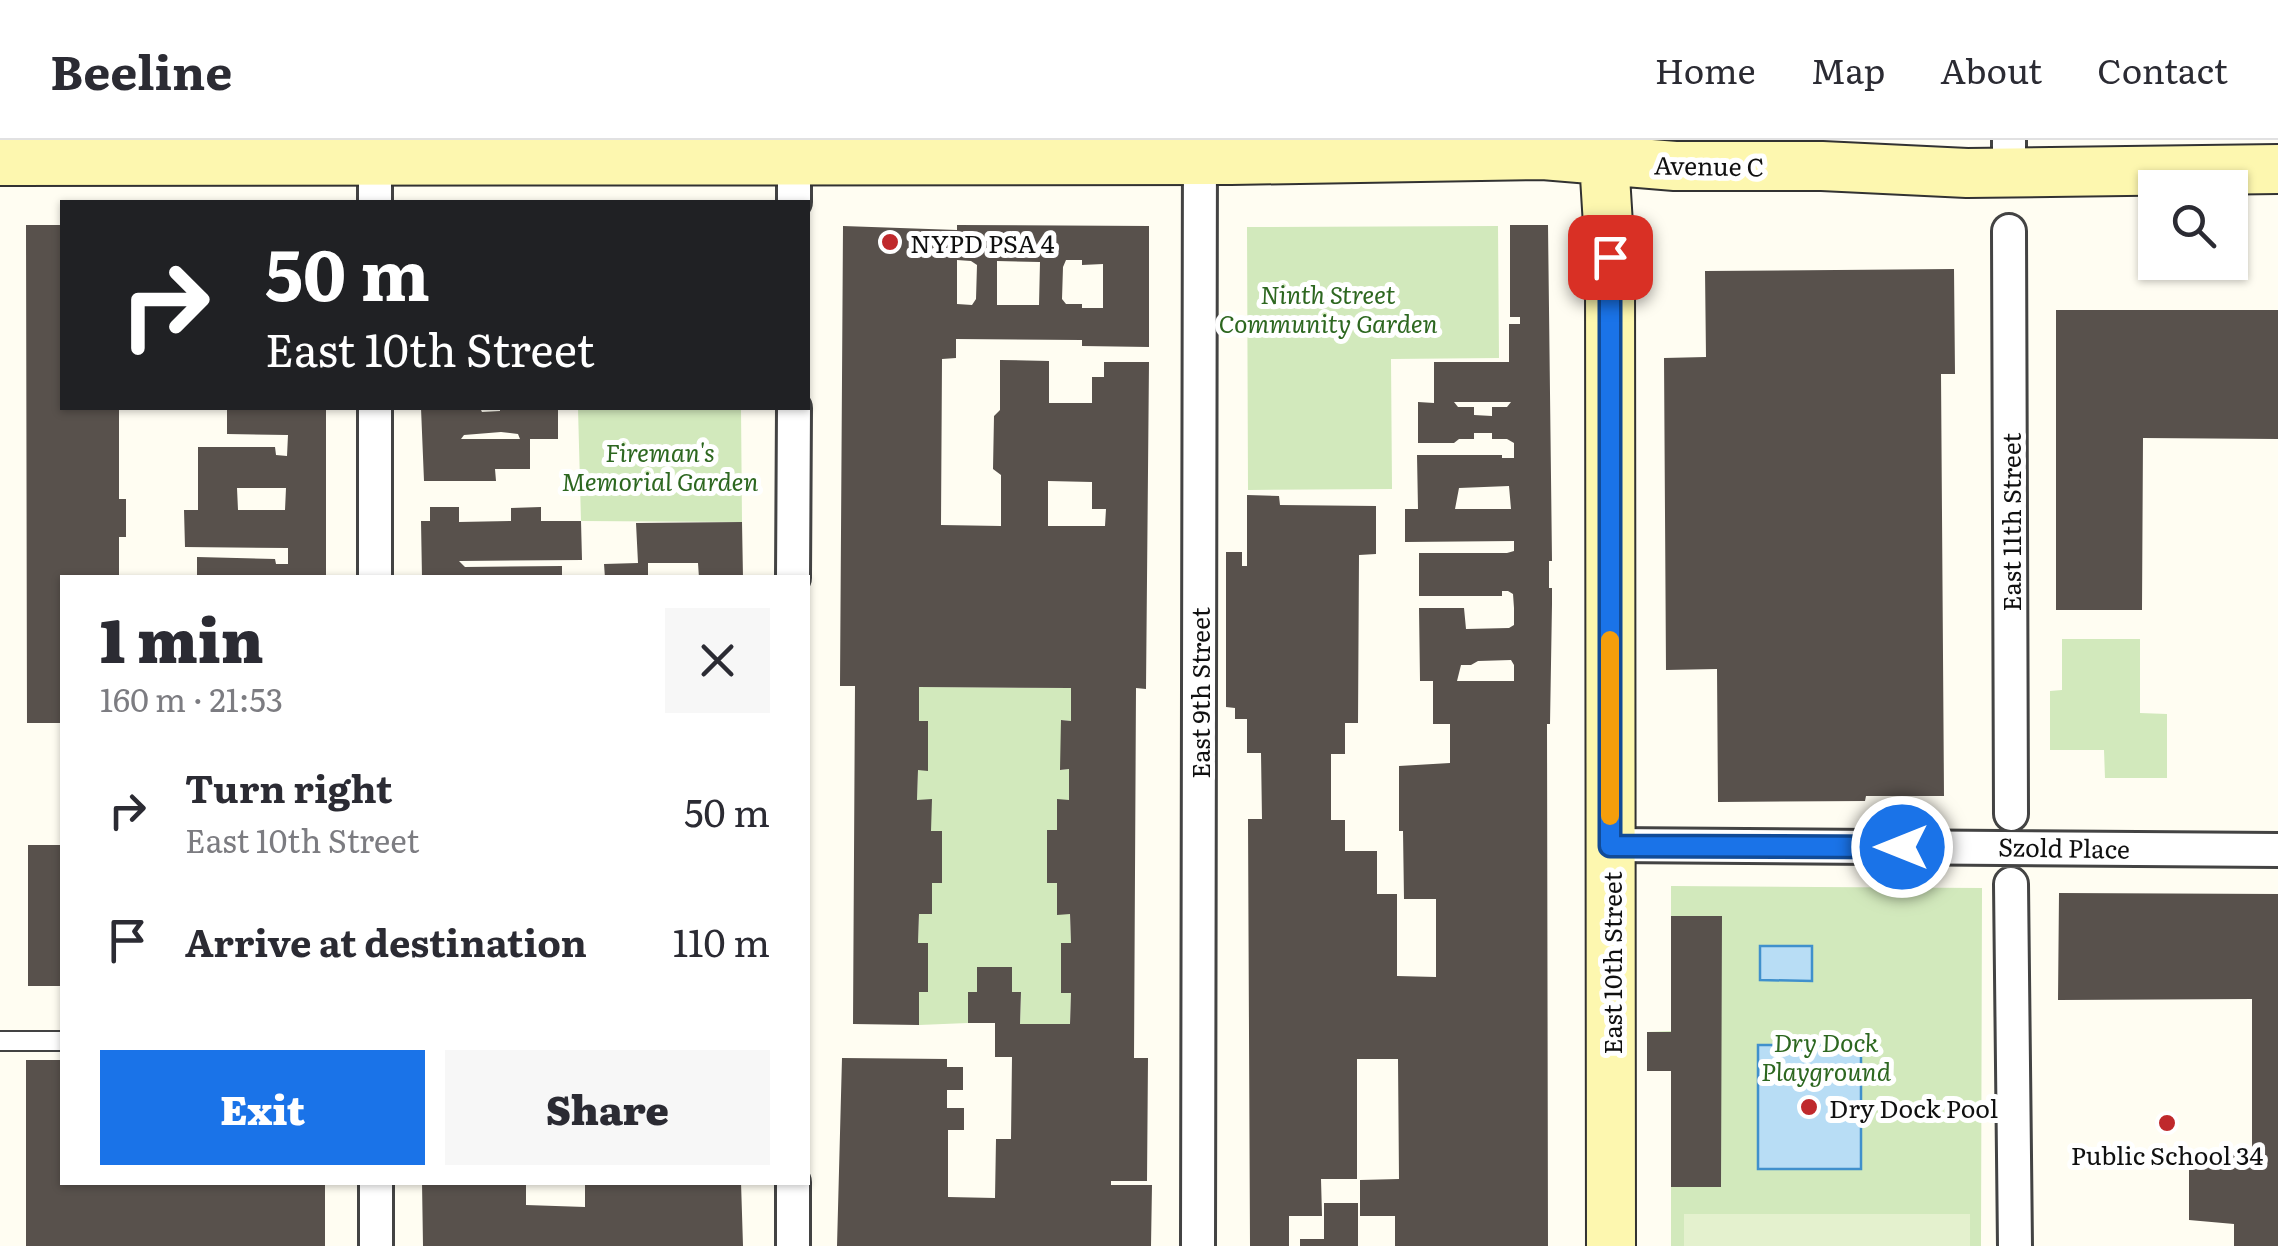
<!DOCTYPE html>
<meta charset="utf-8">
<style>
body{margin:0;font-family:Literata,serif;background:#f7f7f7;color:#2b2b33;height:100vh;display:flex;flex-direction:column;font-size:38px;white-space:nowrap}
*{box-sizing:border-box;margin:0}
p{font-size:32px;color:#7c7c81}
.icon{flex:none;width:55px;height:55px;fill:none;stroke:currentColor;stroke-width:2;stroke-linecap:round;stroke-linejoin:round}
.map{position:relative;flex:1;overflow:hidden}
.drawer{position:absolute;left:60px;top:435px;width:750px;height:610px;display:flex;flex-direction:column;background:#fff;border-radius:0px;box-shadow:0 2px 8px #0004}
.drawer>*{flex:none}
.hud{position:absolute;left:60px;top:60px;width:750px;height:210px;border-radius:0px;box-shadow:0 2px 8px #0004;background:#202124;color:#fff;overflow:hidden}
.fabs{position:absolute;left:2138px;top:30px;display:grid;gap:20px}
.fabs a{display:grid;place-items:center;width:110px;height:110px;border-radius:0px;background:#fff;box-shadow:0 2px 8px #0004;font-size:50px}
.pin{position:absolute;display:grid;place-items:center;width:85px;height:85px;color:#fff;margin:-42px;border-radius:20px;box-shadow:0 5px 15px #0006}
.me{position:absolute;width:110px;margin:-55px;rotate:270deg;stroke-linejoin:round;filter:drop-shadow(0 0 8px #0008)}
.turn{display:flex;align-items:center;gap:35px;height:210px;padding:0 40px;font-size:45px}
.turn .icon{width:130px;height:130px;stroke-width:2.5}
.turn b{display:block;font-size:70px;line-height:85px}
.round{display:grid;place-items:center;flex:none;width:105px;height:105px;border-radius:0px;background:#f7f7f7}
.summary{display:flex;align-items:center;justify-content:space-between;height:170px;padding:0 40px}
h1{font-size:60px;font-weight:800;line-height:75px}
.primary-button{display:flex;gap:20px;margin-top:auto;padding:20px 40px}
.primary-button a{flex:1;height:115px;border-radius:0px;background:#1a73e8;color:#fff;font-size:40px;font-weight:800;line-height:115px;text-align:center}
.primary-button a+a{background:#f7f7f7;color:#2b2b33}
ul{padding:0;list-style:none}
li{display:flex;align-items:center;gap:30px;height:130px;padding:0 40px}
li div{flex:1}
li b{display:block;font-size:38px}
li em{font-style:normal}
header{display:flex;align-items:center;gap:60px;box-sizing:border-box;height:140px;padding:0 50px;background:#fff;border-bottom:2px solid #e1e1e2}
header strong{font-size:48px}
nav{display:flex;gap:55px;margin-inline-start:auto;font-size:35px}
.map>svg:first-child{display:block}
</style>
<header>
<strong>Beeline</strong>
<nav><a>Home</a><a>Map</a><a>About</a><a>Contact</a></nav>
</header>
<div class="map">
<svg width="2278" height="1106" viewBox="0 0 2278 1106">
<rect width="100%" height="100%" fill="#fffdf2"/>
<path fill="#d2e9bc" d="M1498,86L1499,218L1391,219L1392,349L1248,350L1247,87Z
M578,268H741L742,382L581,381Z
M2062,499H2140V573L2167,574V638H2105L2104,610H2050V551L2062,550Z
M919,547L1071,548V581L1062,580L1061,630L1069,629V660H1057V690L1047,691V742L1057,743V774H1070L1071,803L1061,804V852L1071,853L1070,884H1020L1021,853L1012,852V827H978L977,852L968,853V883L919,885V852L928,851V804L918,803L919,774L932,743H942V692L931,691V660H917L918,630H928V582L919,581Z
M1671,746L1982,748L1981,1106H1671V931H1647V892L1671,891Z"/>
<path fill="#e4f1ce" d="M1684,1074H1970V1106H1684Z"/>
<path fill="#b8ddf5" stroke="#4090cc" stroke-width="2.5" d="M1760,806H1812V841L1760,840Z
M1758,905H1861V1029H1758Z"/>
<path fill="#58514c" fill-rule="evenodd" d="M26,85H62V268H119V359H126V397H119V438H62V583H27Z
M957,85L1149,86V207L1082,206V200L956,199V218L942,219L941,385L1001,386V335L993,329L994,276L1000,270V220L1049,221V263H1092V237H1104V222H1149L1146,549L1136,548L1134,918H1148L1147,1041H1111V1045H1152L1151,1106H837L842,918L947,919V927H963V950H947V968H964V990H948V1057L995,1058L996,999H1011L1012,917H995V883H968V852H977V827H1012V852H1021L1020,884H1070L1071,853H1061V803H1071L1070,774L1057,775V743H1047V690H1057V659L1069,660V629L1060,630L1061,580L1071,581V548L919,547V581H928V631L918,630L917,660L932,659L931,691H942V743H932V774H919L918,803H928V852H919V885L853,884L855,546H840L843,86L957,90ZM957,120L971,121L977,125L976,159L972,165L957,164ZM1066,120H1082V125L1103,124V168H1082V164H1066L1062,159L1063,127ZM997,121L1040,122L1039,165H997ZM1048,341L1092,342V369H1106L1105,386H1048Z
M1510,85H1548L1552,421H1549V448H1552V464L1550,584H1547L1548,1106H1395V1076H1360V1040L1399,1039L1398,919H1357V1039H1321L1322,1076H1289V1106H1250L1248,679H1262L1261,613H1247V579H1235V568L1226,567V412H1242V426H1247V355L1279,356L1280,365L1376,366V414L1359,415L1358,583H1345V614H1331V680H1345V711H1377V754H1397V836L1436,837V759H1404L1403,691H1399V626L1450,623V584H1433V541H1420L1419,468H1464L1466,489L1509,488L1514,485V468L1513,454L1508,451H1502V456H1419V413H1507L1514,411V401L1405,402V369H1418L1417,315H1502V318H1514V303L1507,299H1492V293H1474V299H1459L1454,303H1418V262L1434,263V222H1509V184H1520V177H1510ZM1454,262H1511L1507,267H1492V276L1474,275V267H1458ZM1509,346L1511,369H1455L1459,348ZM1511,520L1514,525V541H1457L1461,525H1471L1478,521Z
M1954,129L1955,234H1941L1944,656H1866L1865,661L1718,662L1717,529L1666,530L1664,218L1706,217L1705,131Z
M2056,170H2278V299L2143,298L2142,470H2056Z
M227,268H326V438H197V417L275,419L276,424H288V408L185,407L184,370H198V307H275L276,315L287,316L288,295L227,294ZM237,348H286L285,370H238Z
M421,268H480L482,272L500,271V268H558V299H530V329H495L496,341H424ZM501,292L518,294L520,299H461L464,295Z
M430,367H459V382L511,381V368L541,367V381H581L582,420L459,421L465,427L562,426V438H422L421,381H430Z
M742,382L743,438H699L698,423H648V438H605L604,424L638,423L636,383Z
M28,705H62V846H28Z
M2059,753L2278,754V1106H2234V1084L2189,1080V1017L2252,1012V859L2058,860Z
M1671,776H1722L1721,1047H1671V931H1647V892H1671Z
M26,920H62V1042H325V1106H26Z
M422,1042H526V1065L585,1067V1042H741L743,1106H423Z
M1324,1063H1358V1106H1300V1099H1324Z"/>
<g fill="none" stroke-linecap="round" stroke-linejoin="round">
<defs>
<path id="lane" d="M0,901H62"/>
<path id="street" d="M794,0V62
M2009,0V33
M375,2V62
M2009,91L2011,674
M375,268V438
M793,438L794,268
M1611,705L2278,710
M2011,744L2015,1106
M376,1042V1106
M793,1106V1042
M1198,1106L1200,1"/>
<path id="secondary" d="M1604,20L1610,117L1611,1106
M0,21L1231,20L1543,15L1675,26H1822L1967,33L2278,29"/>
</defs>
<use href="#lane" stroke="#434343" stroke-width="22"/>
<use href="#street" stroke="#434343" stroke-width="38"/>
<use href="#secondary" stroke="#323232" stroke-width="52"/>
<use href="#lane" stroke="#fff" stroke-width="18"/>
<use href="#street" stroke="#fff" stroke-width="32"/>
<use href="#secondary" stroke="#fdf7af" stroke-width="48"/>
</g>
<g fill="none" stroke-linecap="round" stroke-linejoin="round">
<defs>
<path id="route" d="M1610,117V706L1902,707"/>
</defs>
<use href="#route" stroke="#114b97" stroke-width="25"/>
<use href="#route" stroke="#1a73e8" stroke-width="18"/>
<path stroke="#f59e0b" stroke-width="18" d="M1610,500V676"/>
</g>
<g fill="#bf292c" stroke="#fff" stroke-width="4">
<circle cx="890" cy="102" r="10"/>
<circle cx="1809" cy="967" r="10"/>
<circle cx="2167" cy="983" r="10"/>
</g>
<g text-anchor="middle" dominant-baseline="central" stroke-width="10" stroke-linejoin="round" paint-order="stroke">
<g font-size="25" fill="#101010" stroke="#fff">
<text transform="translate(1709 25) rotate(1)">Avenue C</text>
<text transform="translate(2010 382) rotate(-90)">East 11th Street</text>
<text transform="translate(1199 553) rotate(-90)">East 9th Street</text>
<text transform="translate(2064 707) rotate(1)">Szold Place</text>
<text transform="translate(1611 823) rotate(-90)">East 10th Street</text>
</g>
<g font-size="25" fill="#101010" stroke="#fff" text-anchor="start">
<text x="910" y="102">NYPD PSA 4</text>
<text x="1829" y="967">Dry Dock Pool</text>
<text x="2167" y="1014" text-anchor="middle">Public School 34</text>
</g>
<g font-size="25" font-style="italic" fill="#2d6720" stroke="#fff">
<text x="1328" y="153">Ninth Street<tspan x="1328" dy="29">Community Garden</tspan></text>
<text x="660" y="311">Fireman's<tspan x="660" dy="29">Memorial Garden</tspan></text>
<text x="1826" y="901">Dry Dock<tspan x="1826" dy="29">Playground</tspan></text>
</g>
</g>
</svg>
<div class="fabs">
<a><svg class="icon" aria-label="search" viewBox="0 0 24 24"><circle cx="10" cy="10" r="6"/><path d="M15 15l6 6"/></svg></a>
</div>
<div class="pin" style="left:1610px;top:117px;background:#d93025"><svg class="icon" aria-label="arrive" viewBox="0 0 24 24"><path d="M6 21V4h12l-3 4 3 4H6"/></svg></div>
<svg class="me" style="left:1902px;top:707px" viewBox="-20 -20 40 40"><circle r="17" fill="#1a73e8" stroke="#fff" stroke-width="3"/><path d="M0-11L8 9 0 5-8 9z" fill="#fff"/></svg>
<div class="hud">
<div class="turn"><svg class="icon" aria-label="right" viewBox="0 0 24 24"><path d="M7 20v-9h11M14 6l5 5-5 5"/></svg><div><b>50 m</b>East 10th Street</div></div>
</div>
<section class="drawer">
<div class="summary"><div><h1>1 min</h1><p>160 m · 21:53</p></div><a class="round"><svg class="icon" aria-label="close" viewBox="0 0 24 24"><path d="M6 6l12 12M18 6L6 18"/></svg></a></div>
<ul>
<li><svg class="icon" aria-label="right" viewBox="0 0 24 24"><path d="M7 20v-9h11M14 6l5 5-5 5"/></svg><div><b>Turn right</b><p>East 10th Street</p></div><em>50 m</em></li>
<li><svg class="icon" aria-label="arrive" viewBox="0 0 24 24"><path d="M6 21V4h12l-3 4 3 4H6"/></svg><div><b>Arrive at destination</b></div><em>110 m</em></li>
</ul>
<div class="primary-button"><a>Exit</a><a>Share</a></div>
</section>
</div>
